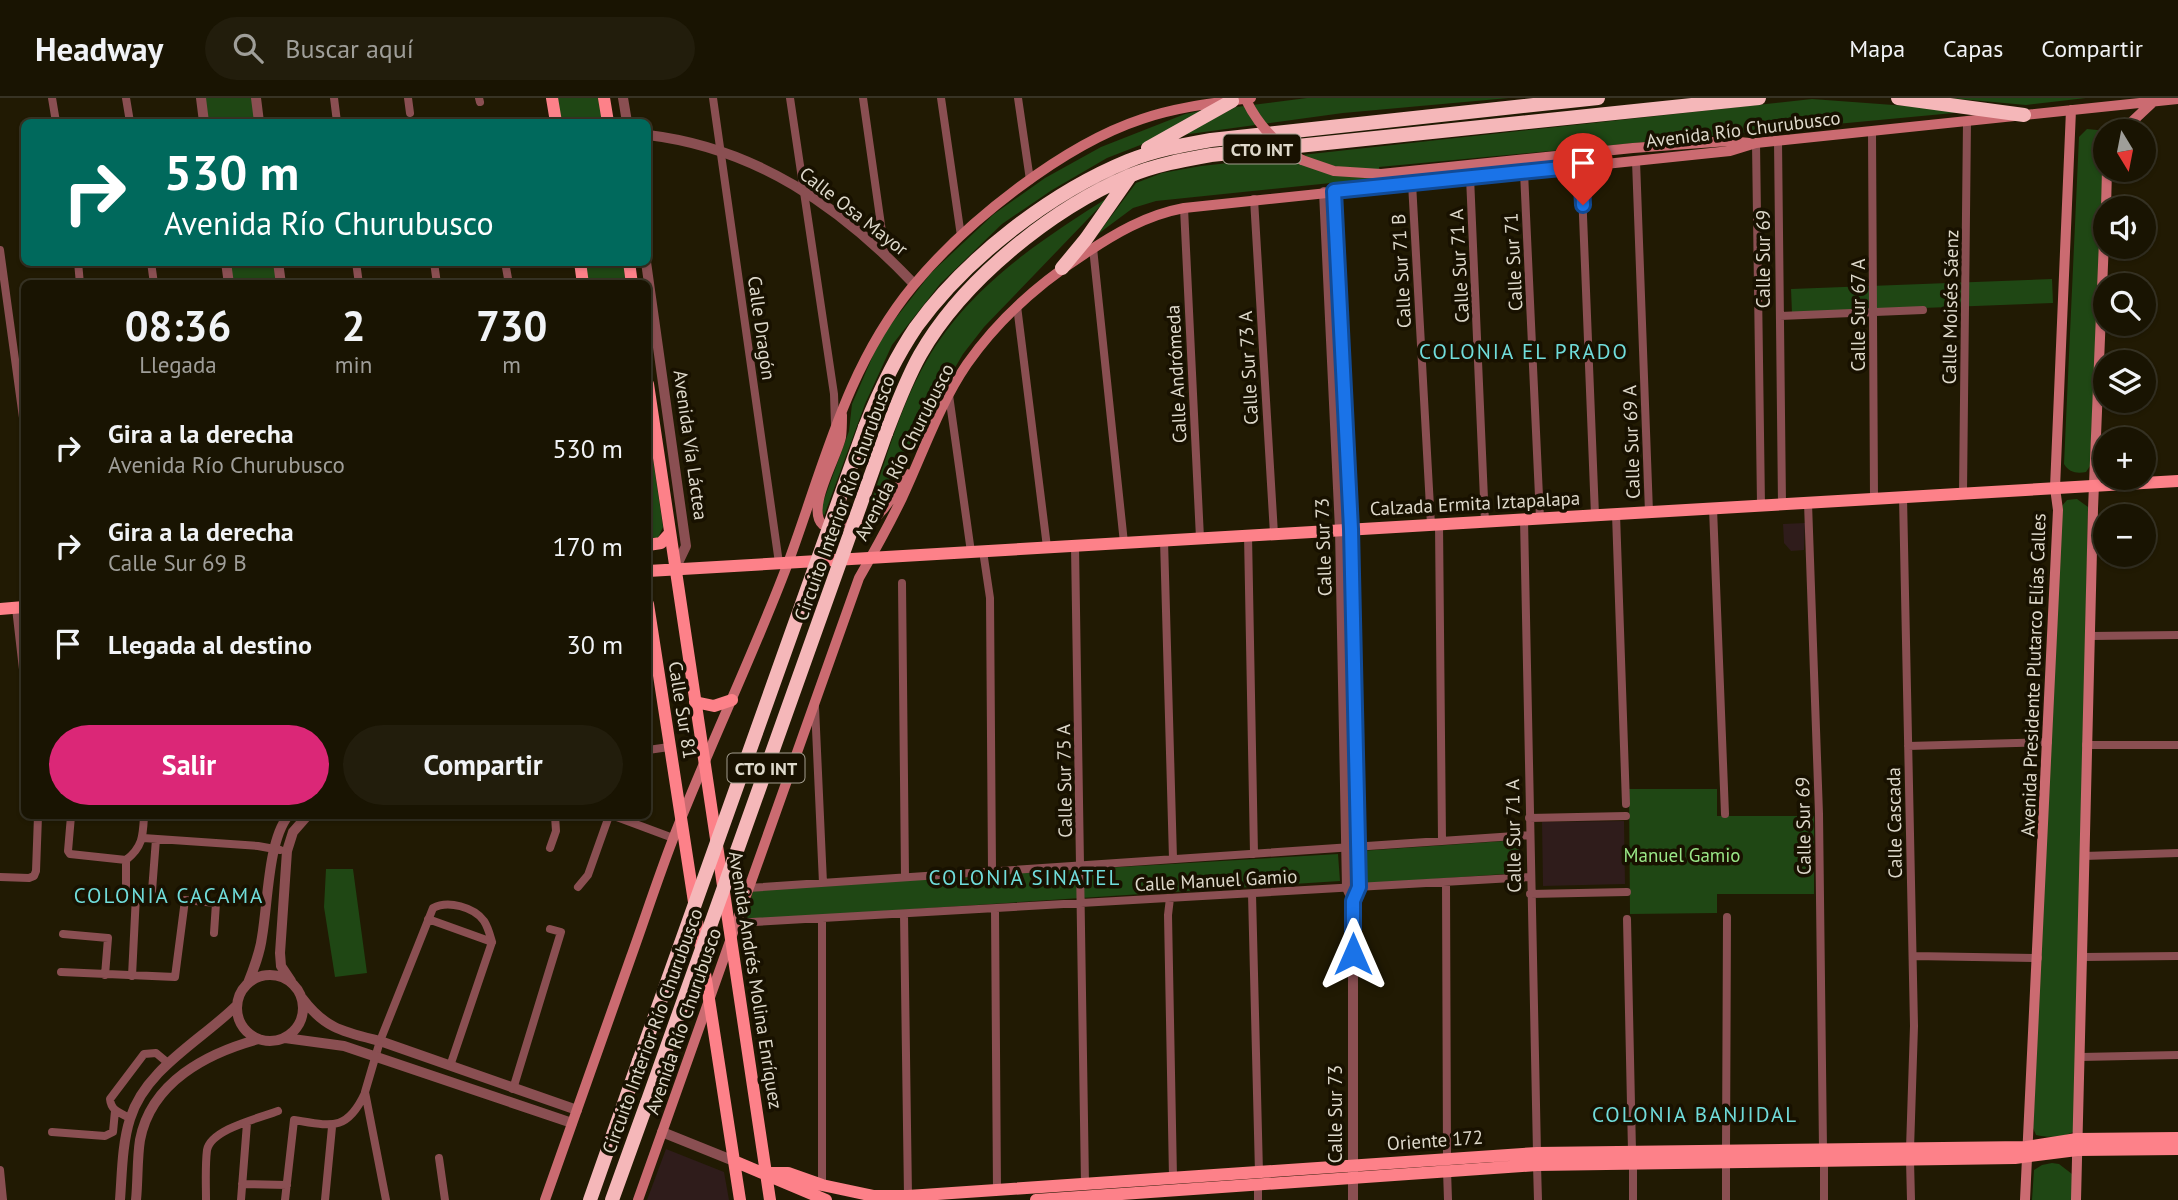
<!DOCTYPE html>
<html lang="es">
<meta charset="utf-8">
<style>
body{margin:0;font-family:"PT Sans",sans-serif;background:#221d0c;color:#f1f3f6;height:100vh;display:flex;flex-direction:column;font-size:26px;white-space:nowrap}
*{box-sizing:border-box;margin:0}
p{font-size:23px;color:#9f9e99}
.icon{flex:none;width:38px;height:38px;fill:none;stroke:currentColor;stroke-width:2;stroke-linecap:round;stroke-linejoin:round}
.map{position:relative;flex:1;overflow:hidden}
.drawer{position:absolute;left:21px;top:182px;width:630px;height:539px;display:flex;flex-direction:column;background:#191402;border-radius:10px;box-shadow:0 2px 5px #0004,0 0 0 2px #373324}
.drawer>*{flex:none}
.guide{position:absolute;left:21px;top:21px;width:630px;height:147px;border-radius:10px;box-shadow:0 2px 5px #0004,0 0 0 2px #373324;background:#00695c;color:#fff;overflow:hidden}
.needle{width:46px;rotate:170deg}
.buttons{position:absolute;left:2093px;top:21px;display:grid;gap:14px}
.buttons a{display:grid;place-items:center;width:63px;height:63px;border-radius:50%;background:#191402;box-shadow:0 2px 5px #0004,0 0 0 2px #373324;font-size:35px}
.pin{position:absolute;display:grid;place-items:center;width:60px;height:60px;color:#fff;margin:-72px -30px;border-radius:50% 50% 50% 0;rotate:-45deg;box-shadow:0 0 7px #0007}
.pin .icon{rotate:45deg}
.me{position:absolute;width:77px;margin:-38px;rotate:0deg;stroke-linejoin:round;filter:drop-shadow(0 0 5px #0008)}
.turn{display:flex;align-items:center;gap:24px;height:147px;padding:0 28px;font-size:32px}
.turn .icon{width:91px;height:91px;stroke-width:2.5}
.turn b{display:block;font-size:49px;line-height:60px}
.eta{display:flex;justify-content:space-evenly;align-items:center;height:119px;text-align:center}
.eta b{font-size:42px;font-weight:600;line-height:49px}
.cta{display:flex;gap:14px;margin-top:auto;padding:14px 28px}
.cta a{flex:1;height:80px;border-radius:42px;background:#db2777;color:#fff;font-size:28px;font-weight:600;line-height:80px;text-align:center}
.cta a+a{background:#221d0c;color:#f1f3f6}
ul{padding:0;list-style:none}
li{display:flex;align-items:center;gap:21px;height:98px;padding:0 28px}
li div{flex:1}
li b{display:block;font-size:26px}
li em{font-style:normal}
header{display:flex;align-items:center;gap:42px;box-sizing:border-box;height:98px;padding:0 35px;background:#191402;border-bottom:2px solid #373324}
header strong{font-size:33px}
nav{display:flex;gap:38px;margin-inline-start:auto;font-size:24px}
.search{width:490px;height:63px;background:#221d0c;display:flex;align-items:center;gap:18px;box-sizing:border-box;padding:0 24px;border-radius:38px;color:#9f9e99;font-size:26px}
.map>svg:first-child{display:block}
</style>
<header>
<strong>Headway</strong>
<div class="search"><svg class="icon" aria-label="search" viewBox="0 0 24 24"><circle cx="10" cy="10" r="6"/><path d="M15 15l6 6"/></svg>Buscar aquí</div>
<nav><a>Mapa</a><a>Capas</a><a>Compartir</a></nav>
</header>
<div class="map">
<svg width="2178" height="1102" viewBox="0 0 2178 1102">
<rect width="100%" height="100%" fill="#211a03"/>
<path fill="#2f1c1b" d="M1805,425L1804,452L1791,453L1784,445L1783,426Z
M1624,723L1625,786L1543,788L1542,724Z
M666,1051L724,1074L729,1102H647Z"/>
<path fill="#1f4714" d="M203,0H252L255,24H207Z
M557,0H599L602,24H561Z
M1307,0H1509L1343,15L1182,37L1236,9Z
M1949,0H2086L2026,7Z
M1812,1L1975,13L1379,69L1380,80L1156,103L1133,110L1098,136L1136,85L1162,75L1201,68Z
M1205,12L1143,46L1107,60L1052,92L1002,126L940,186L892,247L865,306L824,418L821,410L849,333L852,306L881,239L931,175L994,116L1045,80L1101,49L1185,16Z
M2087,31L2107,33H2105L2090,368L2086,374C2076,376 2069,374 2064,366L2079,39Z
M1109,99L984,229L963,256L865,423C884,369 898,312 927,262C969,189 1039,143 1109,99Z
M228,165H274L277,185H232Z
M583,165H623L626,185H586Z
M2052,181L2053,205L1792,215L1791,191Z
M648,327L663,429L657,442L648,443Z
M2077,401L2088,409L2076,1032C2065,1040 2048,1040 2036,1037L2033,1030L2061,409L2067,402Z
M1629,691H1717V718H1814V796H1717V815L1630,816Z
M1519,742V775L1362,786L1361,753Z
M1338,756L1340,783L747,822L753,791Z
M326,771H353L367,875L335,879L324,809Z
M2052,1065L2059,1066L2072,1076L2073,1102H2032L2034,1072L2042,1067Z"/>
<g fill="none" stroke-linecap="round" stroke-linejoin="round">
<path stroke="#8a4f52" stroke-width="8" d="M52,0L56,24
M126,0L130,24
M334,0L337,24
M408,0L410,15
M479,0L480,4
M713,0L779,465
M790,0L834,296L835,326
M863,0L885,155
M941,0L961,138
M1018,0L1030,82
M1872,33L1874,401
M1778,43L1782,406
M1756,45L1761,407
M1636,63L1649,414
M1581,68L1595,417
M1524,74L1540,420
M1470,79L1485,424
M1412,85L1431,427
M1254,101L1274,436
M1184,110L1200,440
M1093,150L1124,445
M0,152L24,327
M78,164L80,186
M151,164L154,186
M356,164L359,186
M434,164L437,186
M505,164L509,186
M1017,208L1047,449
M1780,218L1923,212
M949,297L971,454
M1963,395L1967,23
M1903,399L1914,928L1910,1051
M1808,405L1819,716L1823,1051
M1713,410L1725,716
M1616,416L1626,706
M1524,421L1537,1055
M1439,426L1442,743
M1248,437L1254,756
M1164,442L1173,761
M1075,448L1085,1086
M983,453L990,500L992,773
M902,485L905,779
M16,510L24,580
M2091,538L2178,537
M815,609L823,785
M2086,647H2178
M1908,648L2048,644
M648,652L669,649
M71,718L68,753L70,756L126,762
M614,718L673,740
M1529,720L1626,718
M143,740L258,748L280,752
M550,750L556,733L555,718
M2084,758L2178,755
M126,762V793L131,797H146L152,793L156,741
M126,762C143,749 143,737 144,718
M0,779L29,780L34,778L36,773L38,718
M1446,784L1447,1061
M578,789L588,777L609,718
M748,790L1530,737
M1252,796L1259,1075
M1530,796L1627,794
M1170,800L1168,817L1173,1080
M995,811L997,1093
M904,816L908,1098
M428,821L492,844
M1627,821L1632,1053
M736,825L1530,779
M63,836L108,840L105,877
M1913,858L2038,860
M2083,859L2178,858
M61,874L175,879L185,802L216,805L214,835
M132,878L136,797
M2080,959L2178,957
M450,968L492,844
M513,991L561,834L550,831
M130,1020C120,1015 111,1013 110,1001L144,956L156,955L168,965
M52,1034L105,1038L113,1034L115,1013
M1726,1052L1727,819
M439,1060L445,1102
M1910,1062L1911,1102
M1824,1063V1102
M1726,1064V1102
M1633,1065V1102
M1537,1067L1538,1102
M0,1072L3,1102
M1447,1072L1448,1102
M242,1086L287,1087
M822,1087V821
M1258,1087V1102
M206,1102C206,1086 205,1068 207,1052C211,1031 260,1020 278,1013
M241,1102L247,1025
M285,1102L294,1022C331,1028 347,1034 365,995
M325,1102L332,1029
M386,1102L365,994L380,943L433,810C448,802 474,809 484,823C488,829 490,837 492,844"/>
<path stroke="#8a4f52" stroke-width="10" d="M201,0L204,24
M256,0L259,24
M623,0L627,24
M648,37C756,50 840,108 914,186
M1334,93L1351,431L1359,790L1353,803
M1324,94L1340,432L1347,790L1353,803V1102
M226,164L229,186
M278,164L281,186
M646,164L686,448L675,471
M237 910a33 33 0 1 1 66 0a33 33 0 1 1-66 0Z
M291,883L281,868L280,855L287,753L293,734L307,718
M248,885C254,870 260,855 262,839C268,805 268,743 288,718
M302,900C325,931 344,934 380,943L577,1012
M285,940L344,948L572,1025
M662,1034L734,1063
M120,1102C122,1076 122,1046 130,1021C145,971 202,942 237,907
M136,1102C138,1082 137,1061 140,1042C151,984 207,955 259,941"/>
<path stroke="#cb6b71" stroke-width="10" d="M2122,33L2153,4
M1302,62L1334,73L1381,76L1633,50L1728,43L1750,45
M2106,110L2107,72
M842,317C842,324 842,332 841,339C837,359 805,412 823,427L864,426C883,419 896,392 907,376
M545,1102C574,1021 602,940 631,859C645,820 658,780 673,741C709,648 753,558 788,465C824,368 846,269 913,188C966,124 1063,47 1142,21C1177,9 1214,5 1251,0
M638,1102L859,480C874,454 889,427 902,400C923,355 939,307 967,266C998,222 1038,186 1083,157C1114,136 1146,117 1184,110L1730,53L1756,45L2178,1
M2025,1102L2058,412L2055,390L2071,12
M2076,1102L2093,411L2105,118"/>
<path stroke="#fd8189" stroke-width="12" d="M552,0L556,24
M604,0L608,24
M580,164L583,186
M629,164L632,186
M648,286L770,1102
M648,447L661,445L670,435
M648,473L2178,383
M648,506L740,1102
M0,511L24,509
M695,604L714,608L732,602
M734,1063L826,1102
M766,1075H788L822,1087L874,1098H908L1537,1055L2026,1049L2077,1041L2178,1040
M1036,1102L1537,1067L2015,1060L2077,1052L2178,1051"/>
<path stroke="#f5b7b9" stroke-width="14" d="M1898,0L2024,17
M1148,50L1232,3
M1062,170L1086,141L1130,78
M865,329C879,294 895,260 916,229C966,160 1050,95 1128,63C1155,52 1183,47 1211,42L1598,0
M886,335C896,309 906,282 920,257C962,183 1051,111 1129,78C1155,67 1183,62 1211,57L1759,0
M590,1102L639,963
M612,1102L647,1005"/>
<path stroke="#cb6b71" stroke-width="10" d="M1245,0C1258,27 1276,47 1302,62"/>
<path stroke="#f5b7b9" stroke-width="14" d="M639,963L865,329
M647,1005L886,335"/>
</g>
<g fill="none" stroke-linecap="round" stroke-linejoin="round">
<defs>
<path id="route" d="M1353,856V803L1359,789L1351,431L1334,93L1581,68L1583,107"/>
</defs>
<use href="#route" stroke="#114b97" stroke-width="18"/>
<use href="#route" stroke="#1a73e8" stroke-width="12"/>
</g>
<g text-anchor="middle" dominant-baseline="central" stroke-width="7" stroke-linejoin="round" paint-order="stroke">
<g fill="#181100" stroke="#a39d8e" stroke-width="2">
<rect x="1223.5" y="36.5" width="77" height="29" rx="5"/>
<rect x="727.5" y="655.5" width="77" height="29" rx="5"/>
</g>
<g font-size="18" font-weight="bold" fill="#ded9cb">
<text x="1262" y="51">CTO INT</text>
<text x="766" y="670">CTO INT</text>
</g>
<g font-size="19" fill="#ded9cb" stroke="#181100">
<text transform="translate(1743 31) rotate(-7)">Avenida Río Churubusco</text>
<text transform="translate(854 113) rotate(38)">Calle Osa Mayor</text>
<text transform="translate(1763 161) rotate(-90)">Calle Sur 69</text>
<text transform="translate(1513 164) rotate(-93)">Calle Sur 71</text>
<text transform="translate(1459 168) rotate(-93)">Calle Sur 71 A</text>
<text transform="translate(1401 173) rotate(-93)">Calle Sur 71 B</text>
<text transform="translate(1950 209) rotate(-89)">Calle Moisés Sáenz</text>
<text transform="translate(1858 217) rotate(-90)">Calle Sur 67 A</text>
<text transform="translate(762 230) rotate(82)">Calle Dragón</text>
<text transform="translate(1248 270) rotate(-93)">Calle Sur 73 A</text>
<text transform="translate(1176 276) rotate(-93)">Calle Andrómeda</text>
<text transform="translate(1631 344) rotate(-92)">Calle Sur 69 A</text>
<text transform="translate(691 347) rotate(82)">Avenida Vía Láctea</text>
<text transform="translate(904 354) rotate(-63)">Avenida Río Churubusco</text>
<text transform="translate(844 400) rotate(-70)">Circuito Interior Río Churubusco</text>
<text transform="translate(1475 405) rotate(-3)">Calzada Ermita Iztapalapa</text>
<text transform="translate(1323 449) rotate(-92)">Calle Sur 73</text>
<text transform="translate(2033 577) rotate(-88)">Avenida Presidente Plutarco Elías Calles</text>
<text transform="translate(683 612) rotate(81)">Calle Sur 81</text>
<text transform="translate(1064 683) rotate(-91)">Calle Sur 75 A</text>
<text transform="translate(1894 725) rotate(-91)">Calle Cascada</text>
<text transform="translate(1803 728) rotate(-91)">Calle Sur 69</text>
<text transform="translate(1513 738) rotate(-91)">Calle Sur 71 A</text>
<text transform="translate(1216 782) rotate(-3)">Calle Manuel Gamio</text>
<text transform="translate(756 882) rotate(81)">Avenida Andrés Molina Enríquez</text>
<text transform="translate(683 923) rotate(-71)">Avenida Río Churubusco</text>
<text transform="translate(652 933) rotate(-70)">Circuito Interior Río Churubusco</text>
<text transform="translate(1335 1016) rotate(-90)">Calle Sur 73</text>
<text transform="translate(1435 1042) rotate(-4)">Oriente 172</text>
</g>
<g font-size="19" fill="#9ae787" stroke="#181100">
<text x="1682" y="757">Manuel Gamio</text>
</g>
<g font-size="21" letter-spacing="2" fill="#70dddb" stroke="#181100">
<text x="1524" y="253">COLONIA EL PRADO</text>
<text x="1025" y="779">COLONIA SINATEL</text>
<text x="169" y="797">COLONIA CACAMA</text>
<text x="1695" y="1016">COLONIA BANJIDAL</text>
</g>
</g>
</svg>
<div class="buttons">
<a><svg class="needle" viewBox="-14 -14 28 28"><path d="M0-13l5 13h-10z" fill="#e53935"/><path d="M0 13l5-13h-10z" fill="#9f9e99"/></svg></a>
<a><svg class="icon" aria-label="sound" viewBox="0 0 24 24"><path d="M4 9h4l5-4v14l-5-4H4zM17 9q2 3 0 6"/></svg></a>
<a><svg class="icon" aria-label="search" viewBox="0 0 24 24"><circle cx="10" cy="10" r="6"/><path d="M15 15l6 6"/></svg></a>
<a><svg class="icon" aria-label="layers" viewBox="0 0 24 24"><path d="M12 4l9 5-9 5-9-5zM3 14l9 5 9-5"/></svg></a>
<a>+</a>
<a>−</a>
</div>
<div class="pin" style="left:1583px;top:107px;background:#d93025"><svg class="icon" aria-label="arrive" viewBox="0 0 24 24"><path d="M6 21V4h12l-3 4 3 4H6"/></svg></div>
<svg class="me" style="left:1353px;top:856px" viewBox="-20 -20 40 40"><path d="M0-17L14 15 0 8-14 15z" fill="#1a73e8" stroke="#fff" stroke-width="4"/></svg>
<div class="guide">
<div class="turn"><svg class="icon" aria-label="right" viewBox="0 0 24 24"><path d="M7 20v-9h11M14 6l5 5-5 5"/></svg><div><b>530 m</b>Avenida Río Churubusco</div></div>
</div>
<section class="drawer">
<div class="eta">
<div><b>08:36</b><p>Llegada</p></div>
<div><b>2</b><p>min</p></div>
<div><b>730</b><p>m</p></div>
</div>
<ul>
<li><svg class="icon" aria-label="right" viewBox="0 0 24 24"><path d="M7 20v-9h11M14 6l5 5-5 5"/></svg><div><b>Gira a la derecha</b><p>Avenida Río Churubusco</p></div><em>530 m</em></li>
<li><svg class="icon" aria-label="right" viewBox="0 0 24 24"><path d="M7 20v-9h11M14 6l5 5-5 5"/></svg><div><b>Gira a la derecha</b><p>Calle Sur 69 B</p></div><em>170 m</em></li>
<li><svg class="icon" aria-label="arrive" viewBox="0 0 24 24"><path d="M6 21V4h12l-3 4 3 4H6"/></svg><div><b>Llegada al destino</b></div><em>30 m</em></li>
</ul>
<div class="cta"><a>Salir</a><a>Compartir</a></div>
</section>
</div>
